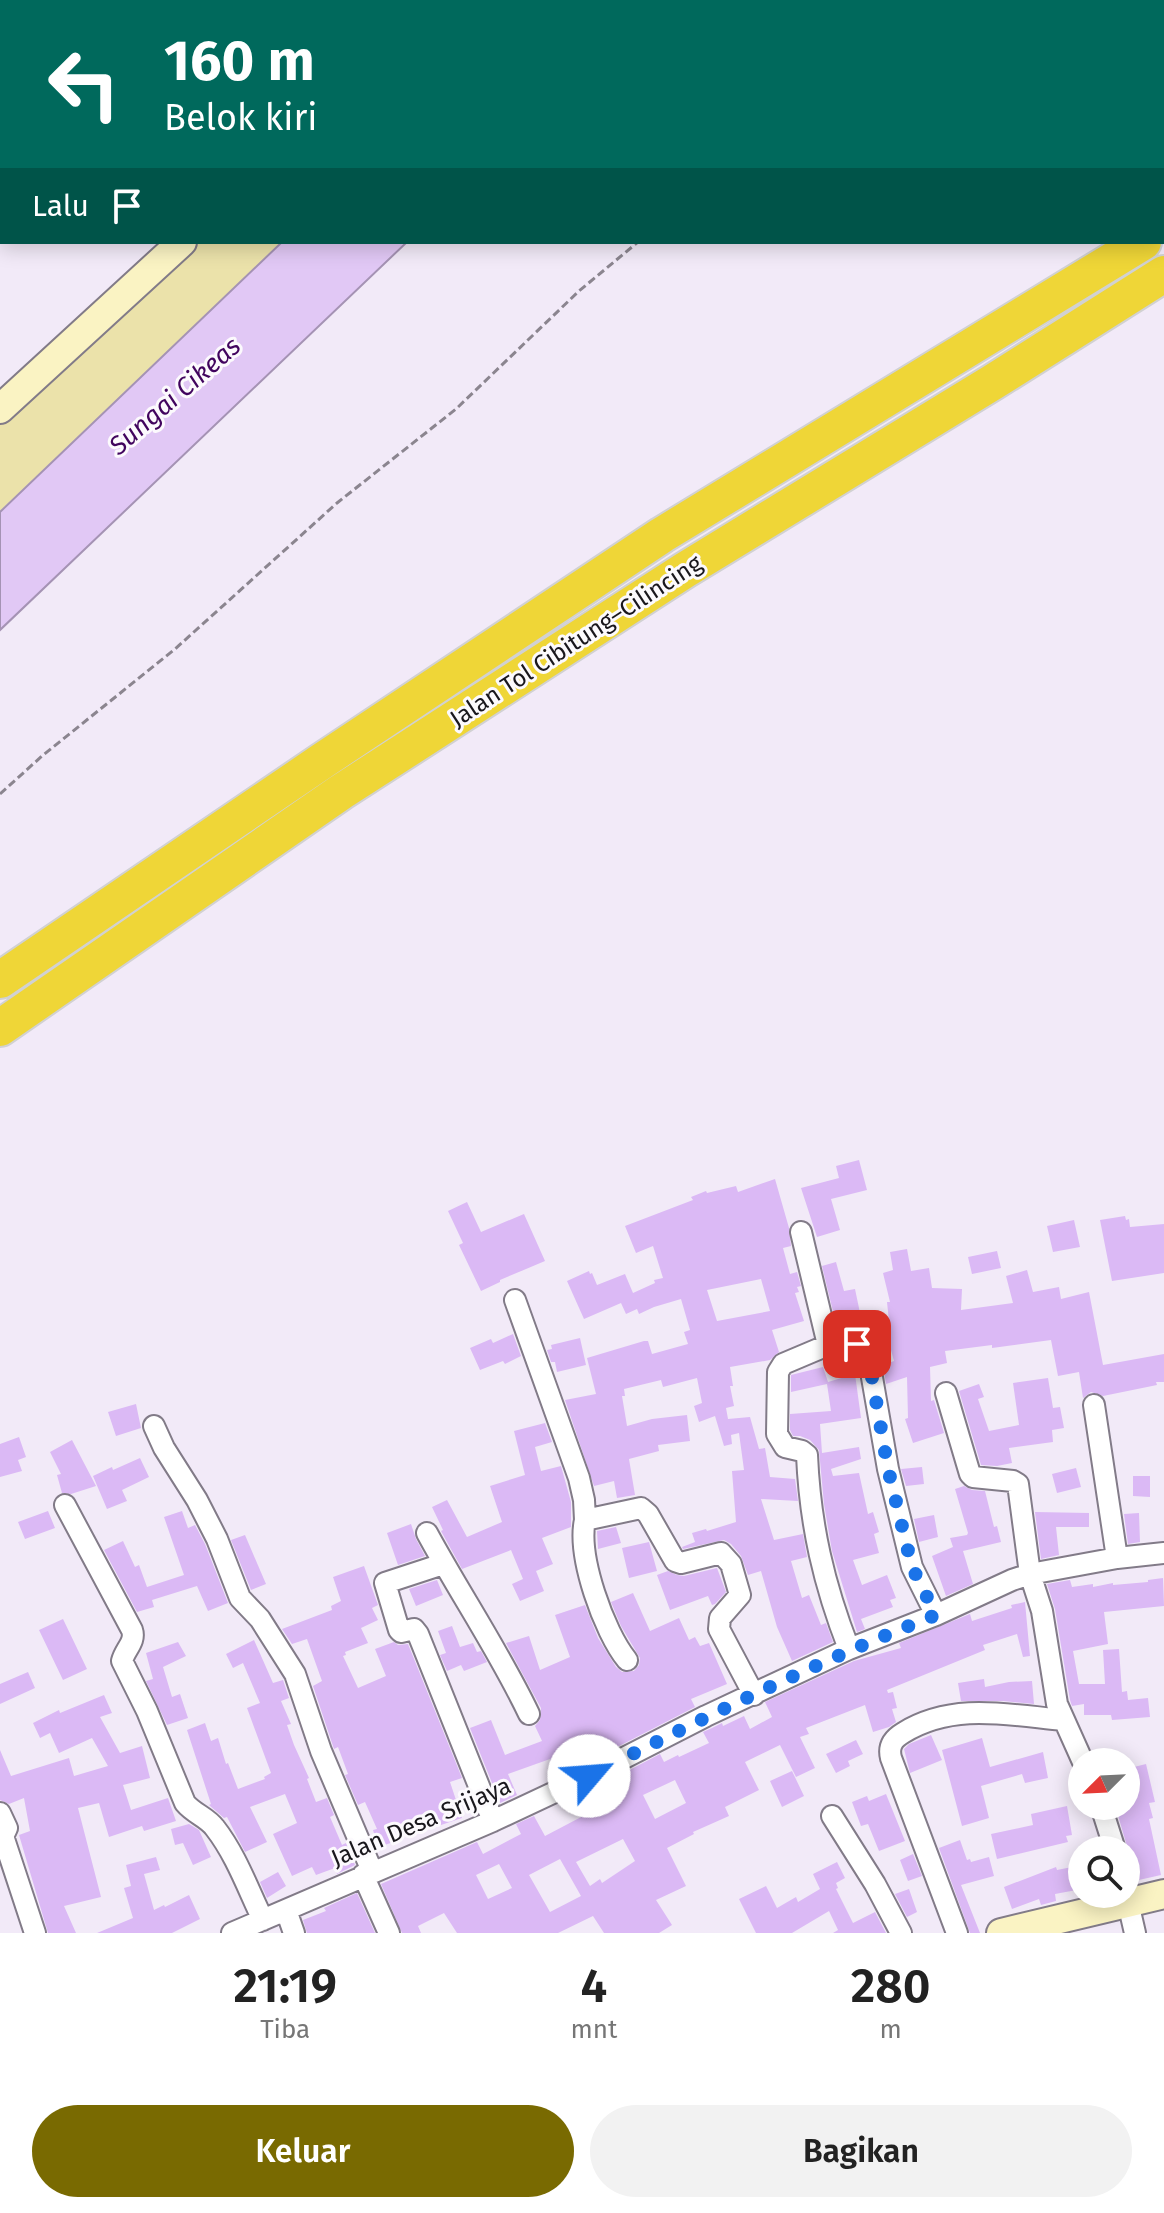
<!DOCTYPE html>
<html lang="id">
<meta charset="utf-8">
<style>
body{margin:0;font-family:"Fira Sans",sans-serif;background:#f2f2f2;color:#222;height:100vh;display:flex;flex-direction:column;font-size:30px;white-space:nowrap}
*{box-sizing:border-box;margin:0}
p{font-size:26px;color:#767676}
.icon{flex:none;width:44px;height:44px;fill:none;stroke:currentColor;stroke-width:2;stroke-linecap:round;stroke-linejoin:round}
.map{position:relative;height:1933px;overflow:hidden}
.panel{display:flex;flex-direction:column;background:#fff;flex:1}
.panel>*{flex:none}
.guide{position:absolute;left:0px;top:0px;width:1164px;height:244px;box-shadow:0 4px 20px #0003;background:#00695c;color:#fff;overflow:hidden}
.needle{width:52px;rotate:246deg}
.tools{position:absolute;left:1068px;top:1748px;display:grid;gap:16px}
.tools a{display:grid;place-items:center;width:72px;height:72px;border-radius:50%;background:#fff;box-shadow:0 4px 20px #0003;font-size:40px}
.pin{position:absolute;display:grid;place-items:center;width:68px;height:68px;color:#fff;margin:-34px;border-radius:16px;box-shadow:0 4px 12px #0006}
.me{position:absolute;width:88px;margin:-44px;rotate:63deg;stroke-linejoin:round;filter:drop-shadow(0 0 6px #0008)}
.turn{display:flex;align-items:center;gap:28px;height:168px;padding:0 32px;font-size:36px}
.turn .icon{width:104px;height:104px;stroke-width:2.5}
.turn b{display:block;font-size:56px;line-height:68px}
.then{display:flex;align-items:center;height:76px;padding:0 32px;background:#0003;gap:16px;font-size:30px}
.eta{display:flex;justify-content:space-evenly;align-items:center;height:136px;text-align:center}
.eta b{font-size:48px;font-weight:600;line-height:56px}
.cta{display:flex;gap:16px;margin-top:auto;padding:16px 32px}
.cta a{flex:1;height:92px;border-radius:48px;background:#796a01;color:#fff;font-size:32px;font-weight:600;line-height:92px;text-align:center}
.cta a+a{background:#f2f2f2;color:#222}
.map>svg:first-child{display:block}
</style>
<div class="map">
<svg width="1164" height="1933" viewBox="0 0 1164 1933">
<rect width="100%" height="100%" fill="#f2eaf8"/>
<path fill="#ebe2aa" d="M189,242H284L0,511V423Z"/>
<path fill="#e1c8f5" stroke="#a593b4" stroke-width="2" d="M407,242L0,630V512L281,243Z"/>
<path fill="#dbb9f5" fill-rule="evenodd" d="M859,1160L867,1190L831,1199L840,1230L817,1237L801,1188L839,1178L836,1166Z
M775,1179L789,1228L791,1246L783,1248L790,1274L797,1272L801,1286L797,1287L799,1292L795,1293L804,1321L772,1330L779,1352L770,1360L730,1367L733,1386H730L734,1406L726,1408L728,1419L750,1417L759,1449L765,1448L770,1477L795,1479L798,1501L761,1499L774,1540L803,1534L807,1557L791,1561L802,1598L809,1595L821,1625L826,1623L833,1642L792,1661L777,1627L761,1571L748,1575L741,1556L731,1544L724,1540L683,1549L682,1547L695,1542L692,1533L706,1529L707,1531L736,1522L732,1471L744,1470L739,1433L731,1435L732,1444L724,1446L715,1416L699,1422L694,1406L702,1403L697,1378L663,1387L661,1380L624,1389L625,1396H622L627,1426L652,1419L687,1415L690,1441L658,1445L659,1451L629,1459L635,1495L617,1498L614,1481L594,1486L565,1400L596,1394L587,1358L644,1341H648L652,1354L688,1344L684,1332L690,1330L681,1299L654,1307L639,1314L637,1309L626,1314L621,1303L584,1319L567,1281L589,1271L590,1274L592,1273L597,1285L625,1274L633,1293L655,1283L654,1280L663,1278L653,1246L636,1253L625,1226L693,1200L691,1197L706,1191L707,1193L736,1186L738,1192ZM761,1279L770,1311L717,1321L707,1290Z
M467,1202L481,1232L524,1214L545,1261L500,1280V1282L481,1291L459,1245L463,1243L448,1211Z
M1125,1216L1126,1220L1129,1219L1130,1227L1164,1224V1273L1112,1281L1100,1220Z
M1074,1220L1080,1247L1053,1252L1047,1226Z
M907,1249L911,1271L929,1268L932,1288L962,1289L961,1310L1013,1303L1006,1276L1027,1270L1033,1292L1059,1287L1061,1299L1089,1292L1103,1365L1164,1354V1382H1156L1157,1385L1103,1396L1091,1392L1083,1398L1079,1372L1058,1376L1051,1340L992,1348V1345L945,1351L947,1363L930,1367L931,1401L934,1400L944,1433L913,1443L905,1419L908,1418L907,1377L886,1384L883,1365L894,1361L886,1332L890,1331L887,1302H890L883,1273L893,1270L890,1252Z
M997,1251L1001,1268L972,1274L968,1257Z
M836,1262L844,1291L855,1289L864,1332H838L822,1266Z
M513,1334L521,1356L505,1364L503,1361L480,1370L470,1348L491,1339L493,1343Z
M580,1338L586,1365L557,1372L555,1362H551L547,1350L552,1349L551,1345Z
M823,1367L828,1382L855,1374L861,1418L820,1424L822,1453L859,1447L861,1459L831,1469L833,1476L859,1473L868,1514L873,1512L879,1532L874,1534L879,1553L853,1560L862,1585L887,1575L896,1598L890,1600L893,1607L861,1619L865,1629L857,1632L832,1551L824,1504L819,1450L810,1440L800,1436H793L790,1430V1414L831,1411L827,1384L791,1392V1375Z
M1048,1378L1053,1408L1060,1407L1064,1428L1052,1430L1053,1442L1009,1448L1012,1463L997,1466L981,1465L959,1391L979,1384L984,1397L978,1399L989,1431L1019,1425L1013,1383Z
M136,1404L141,1428L116,1436L108,1412Z
M545,1423L552,1442L535,1447L541,1471L561,1466L571,1502V1527L542,1538L553,1564L536,1571L544,1591L520,1601L512,1584L523,1579L511,1550L462,1569L441,1531L443,1530L432,1507L447,1500L467,1537L502,1522L490,1486L525,1475L514,1431Z
M19,1437L26,1457L18,1460L22,1471L0,1477V1444Z
M72,1440L96,1486L71,1494L62,1493L57,1475L61,1474L50,1452Z
M140,1458L149,1477L122,1490L127,1501L107,1509L93,1476L112,1467L113,1470Z
M922,1467L924,1484L906,1486L901,1469Z
M1076,1468L1081,1487L1057,1493L1052,1474Z
M1133,1476H1150V1497L1133,1496Z
M964,1486L972,1490L985,1491L994,1527L997,1526L1001,1542L963,1551L973,1584L946,1596L932,1556L953,1547L950,1538L967,1535L968,1533L955,1489Z
M48,1511L55,1528L25,1539L18,1522Z
M182,1511L188,1528L195,1525L205,1544L228,1603L208,1611L197,1586L152,1600L154,1607L137,1612L104,1550L123,1541L135,1567L139,1565L147,1587L184,1575L164,1517Z
M1035,1512L1089,1513V1527H1056L1059,1555L1041,1559Z
M1139,1513L1140,1542L1128,1544L1124,1514Z
M934,1515L938,1537L919,1542L914,1519Z
M411,1524L416,1539L425,1556L398,1565L387,1533Z
M616,1527L621,1543L598,1549L597,1531Z
M245,1535L266,1584L251,1590L231,1540Z
M649,1542L657,1571L629,1578L622,1548Z
M364,1566L378,1605L372,1608L378,1620L361,1628L368,1643L345,1652L346,1655L343,1656L358,1688L386,1676L375,1649L394,1642L398,1645L408,1644L462,1778L450,1782L462,1818L435,1827L428,1812L393,1827L397,1841L378,1847L373,1830L377,1829L365,1802L358,1805L345,1775L348,1774L338,1747L334,1749L313,1686L322,1681L307,1639L292,1644L282,1629L332,1610L331,1606L341,1601L333,1577Z
M717,1568L726,1592L715,1604L712,1605L708,1596L670,1610L657,1575L668,1571L677,1575L684,1576Z
M1163,1578L1164,1606L1104,1612L1108,1644L1073,1651L1079,1684H1105L1103,1650L1119,1649L1122,1692L1127,1691L1128,1700L1148,1698L1150,1717L1112,1720L1111,1715H1084V1704L1072,1706L1070,1700L1055,1609L1047,1584L1070,1580L1072,1587L1093,1584V1587L1113,1583V1585L1148,1582V1580Z
M437,1580L443,1595L416,1606L409,1589Z
M633,1593L650,1631L679,1618L689,1640L695,1637L700,1646L709,1643L727,1684L691,1699L695,1707L588,1762L556,1775L550,1759L508,1774L517,1795L500,1803L470,1728L491,1720L505,1755L542,1741L535,1726L540,1720L541,1708L506,1643L529,1636L540,1670L570,1657L555,1615L585,1605L598,1638L616,1667L622,1672L634,1671L639,1665L640,1658L621,1626L611,1602Z
M1025,1602L1030,1656L1023,1657L1017,1634L983,1645L985,1650L887,1690L888,1693L893,1692L897,1708L892,1709L896,1722L889,1727L873,1732L865,1705L806,1728L809,1734L800,1737L815,1768L796,1777L780,1745L745,1762L759,1790L725,1807L729,1816L693,1832L694,1834L667,1848L686,1886L656,1900L672,1925L659,1933H604L593,1916L558,1933H457L444,1913L418,1926L421,1933H402L381,1884L477,1842L483,1854L521,1834L516,1824L534,1816L545,1836L585,1815L582,1809L607,1796L601,1785L660,1754L664,1762L678,1755L679,1757L709,1743L703,1732L712,1728L722,1723L723,1726L744,1716L750,1729L772,1717L765,1702L854,1661L901,1648L899,1643L970,1614L972,1621L1012,1608L1011,1605ZM675,1780L686,1803L655,1819L643,1795ZM623,1839L635,1861L602,1883L600,1879L590,1886L576,1862ZM560,1859L581,1896L550,1912L529,1875ZM499,1864L512,1888L488,1899L476,1875Z
M63,1619L87,1669L63,1680L39,1630Z
M452,1626L460,1647L473,1643L477,1652L481,1651L487,1662L464,1671L461,1665L447,1671L440,1655L446,1653L438,1631Z
M254,1640L273,1683L283,1680L289,1698L281,1701L291,1724L287,1725L294,1745L309,1778L307,1779L316,1802L327,1798L334,1815L330,1817L342,1845L346,1843L355,1865L337,1874L335,1868L316,1875L312,1867L292,1876L273,1834L297,1823L285,1794L250,1807L267,1842L245,1852L227,1817L224,1818L209,1805L211,1804L187,1730L205,1723L211,1741L218,1738L226,1764L228,1763L238,1789L265,1779L264,1777L271,1773L247,1708L260,1703L243,1663L233,1668L226,1654Z
M178,1642L186,1656L163,1667L172,1697L180,1694L188,1718L167,1725L146,1681L153,1679L146,1653Z
M28,1672L35,1688L0,1704V1684Z
M984,1679L985,1687L1009,1682L1032,1681L1034,1704L1003,1701H961L958,1683Z
M104,1695L112,1713L100,1717L120,1753L142,1746L150,1778L123,1785L131,1810L168,1798L176,1821L144,1831L142,1826L109,1837L99,1803L78,1808L101,1897L64,1906L76,1933H48L19,1835L30,1831L24,1798L9,1804L0,1800V1750L11,1776L69,1758L74,1776L108,1766L92,1738L59,1753L50,1733L40,1738L33,1723L59,1710L60,1713Z
M931,1735L942,1760L910,1773L904,1749L909,1744Z
M982,1738L990,1767L1043,1752L1048,1778L1025,1783L1022,1774L981,1786L989,1818L962,1826L942,1750Z
M856,1740L863,1754L848,1761L850,1766L836,1773L826,1754Z
M1146,1764L1155,1802L1149,1803L1153,1818L1149,1819L1161,1875L1130,1882L1126,1868L1127,1846L1117,1812L1121,1811L1119,1806H1126V1769Z
M792,1771L804,1796L782,1807L770,1781Z
M886,1794L905,1841L879,1851L868,1824L861,1826L852,1802L867,1796L869,1801Z
M1067,1806L1072,1835L1066,1836L1068,1842L997,1859L991,1834L1033,1825L1031,1814Z
M189,1824L199,1830L211,1857L193,1865L183,1843L175,1845L171,1829Z
M960,1840L967,1860L970,1859L971,1862L989,1857L994,1876L961,1885L980,1933H970L939,1848Z
M913,1854L922,1876L908,1881L900,1860Z
M156,1857L160,1870L144,1874L154,1910L164,1905L165,1907L189,1895L200,1919L172,1933H97L133,1918L124,1888L131,1886L126,1865Z
M837,1862L845,1878L836,1883L838,1888L836,1889L853,1923L875,1912L886,1933H833L838,1930L829,1911L792,1933H756L739,1899L766,1886L777,1908L796,1897L798,1902L820,1889L813,1874Z
M1082,1865V1889L1055,1894L1056,1901L1041,1905L1039,1899L1012,1909L1004,1887L1056,1867L1057,1870Z
M278,1872L286,1886L267,1898L260,1882Z
M909,1889L917,1912L907,1917L895,1894Z
M357,1893L375,1933H307L303,1920L326,1911L324,1908Z"/>
<g fill="none" stroke-linecap="round" stroke-linejoin="round">
<defs>
<path id="street" d="M403,2L405,0
M801,1232L828,1345
M515,1300L579,1478L584,1500L585,1520
M946,1393L970,1474L973,1477L1013,1481L1018,1484L1030,1574L1042,1611L1057,1704L1083,1762
M1094,1405L1117,1558
M154,1426L164,1448L197,1500L217,1539L240,1598L260,1619L295,1674L321,1751L372,1871
M65,1505L132,1630C136,1642 125,1649 122,1661L147,1711L185,1803C194,1814 207,1817 215,1828C236,1855 248,1889 263,1920
M427,1533C460,1594 499,1651 529,1714
M443,1564L385,1583L399,1630L401,1632L414,1629L418,1634L493,1821
M849,1649C824,1585 810,1525 807,1455L802,1451L785,1447L777,1434L778,1372L783,1364L828,1345L857,1344L870,1366L888,1469L912,1567L936,1615
M627,1660C604,1632 577,1556 585,1520L641,1508L648,1514L675,1561L681,1563L721,1553L731,1564L740,1595L720,1618L719,1629L754,1695
M1101,1806L1115,1850
M0,1813L7,1828L0,1843
M832,1816L875,1884L901,1933
M4,1839L35,1933
M363,1875L389,1933
M1126,1894L1135,1933
M286,1910L294,1933
M232,1933L493,1821L589,1776L706,1716L849,1649L936,1615L1012,1580L1030,1574L1117,1558L1164,1553
M957,1933L891,1758C888,1746 893,1739 903,1733C953,1702 1009,1715 1064,1720"/>
<path id="secondary" d="M439,2L441,0
M0,409L182,242
M1001,1933L1164,1894"/>
<path id="highway" d="M1162,205L1164,204
M0,980L322,761L662,535L1143,242
M0,1028L341,792L685,570L993,382L1164,274"/>
</defs>
<use href="#street" stroke="#827b88" stroke-width="24"/>
<use href="#secondary" stroke="#827b88" stroke-width="32"/>
<use href="#highway" stroke="#d1d1d2" stroke-width="40"/>
<path stroke="#8b858f" stroke-width="3" stroke-dasharray="8 4" stroke-linecap="butt" d="M890,2L892,0
M0,794L42,756L175,649L337,503L456,409L579,291L638,242"/>
<use href="#street" stroke="#fff" stroke-width="20"/>
<use href="#secondary" stroke="#faf3c3" stroke-width="28"/>
<use href="#highway" stroke="#efd637" stroke-width="36"/>
</g>
<g fill="none" stroke-linecap="round" stroke-linejoin="round">
<path stroke="#1a73e8" stroke-width="14" stroke-dasharray="0 25.2" d="M589,1776C703,1718 817,1662 936,1615L912,1567L888,1469L870,1366L857,1344"/>
</g>
<g text-anchor="middle" dominant-baseline="central" stroke-width="6" stroke-linejoin="round" paint-order="stroke">
<g font-size="24" fill="#19171c" stroke="#fcfafd">
<text transform="translate(576 641) rotate(-33)">Jalan Tol Cibitung–Cilincing</text>
<text transform="translate(421 1822) rotate(-23)">Jalan Desa Srijaya</text>
</g>
<g font-size="26" font-style="italic" fill="#41045e" stroke="#fcfafd">
<text transform="translate(175 396) rotate(-41)">Sungai Cikeas</text>
</g>
</g>
</svg>
<div class="tools">
<a><svg class="needle" viewBox="-14 -14 28 28"><path d="M0-13l5 13h-10z" fill="#e53935"/><path d="M0 13l5-13h-10z" fill="#767676"/></svg></a>
<a><svg class="icon" aria-label="search" viewBox="0 0 24 24"><circle cx="10" cy="10" r="6"/><path d="M15 15l6 6"/></svg></a>
</div>
<div class="pin" style="left:857px;top:1344px;background:#d93025"><svg class="icon" aria-label="arrive" viewBox="0 0 24 24"><path d="M6 21V4h12l-3 4 3 4H6"/></svg></div>
<svg class="me" style="left:589px;top:1776px" viewBox="-20 -20 40 40"><circle r="19" fill="#fff"/><path d="M0-13L10 11 0 6-10 11z" fill="#1a73e8"/></svg>
<div class="guide">
<div class="turn"><svg class="icon" aria-label="left" viewBox="0 0 24 24"><path d="M17 20v-9H6M10 6l-5 5 5 5"/></svg><div><b>160 m</b>Belok kiri</div></div>
<div class="then">Lalu<svg class="icon" aria-label="arrive" viewBox="0 0 24 24"><path d="M6 21V4h12l-3 4 3 4H6"/></svg></div>
</div>
</div>
<section class="panel">
<div class="eta">
<div><b>21:19</b><p>Tiba</p></div>
<div><b>4</b><p>mnt</p></div>
<div><b>280</b><p>m</p></div>
</div>
<div class="cta"><a>Keluar</a><a>Bagikan</a></div>
</section>
